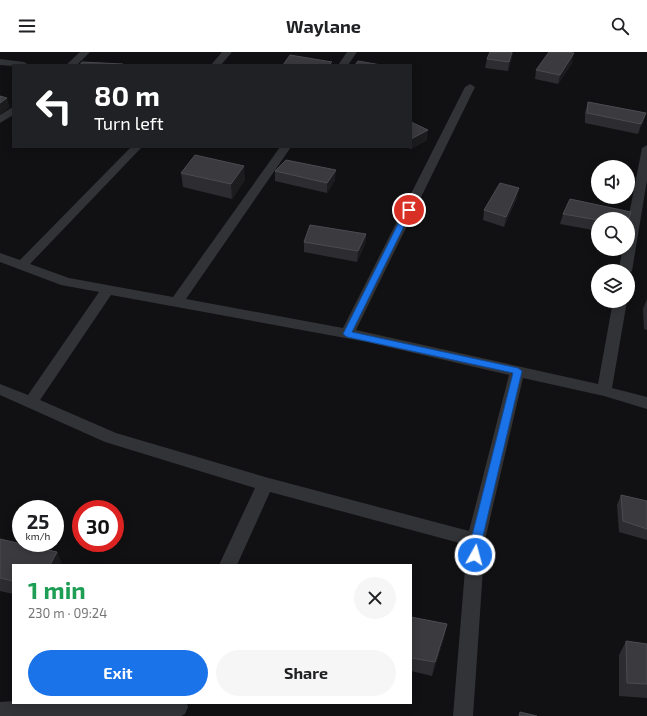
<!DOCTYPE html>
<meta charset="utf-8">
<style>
body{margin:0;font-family:"Exo 2",sans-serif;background:#f6f6f6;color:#202124;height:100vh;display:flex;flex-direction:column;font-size:15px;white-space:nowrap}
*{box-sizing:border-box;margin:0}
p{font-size:13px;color:#757577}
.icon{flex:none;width:22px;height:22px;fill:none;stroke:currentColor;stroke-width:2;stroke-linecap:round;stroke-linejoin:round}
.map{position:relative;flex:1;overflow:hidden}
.details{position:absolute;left:12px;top:512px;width:400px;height:140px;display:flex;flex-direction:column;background:#fff;border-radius:0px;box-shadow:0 2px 10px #0003}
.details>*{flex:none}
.top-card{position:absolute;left:12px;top:12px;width:400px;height:84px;border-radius:0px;box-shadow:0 2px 10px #0003;background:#202124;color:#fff;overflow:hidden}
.fabs{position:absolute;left:591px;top:108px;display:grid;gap:8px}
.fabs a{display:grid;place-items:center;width:44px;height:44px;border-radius:50%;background:#fff;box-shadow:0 2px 10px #0003;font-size:20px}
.speed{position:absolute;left:12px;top:448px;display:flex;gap:8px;font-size:20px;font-weight:700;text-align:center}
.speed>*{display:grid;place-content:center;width:52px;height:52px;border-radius:50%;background:#fff;box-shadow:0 2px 10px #0003;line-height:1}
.speed small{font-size:10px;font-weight:400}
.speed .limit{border:6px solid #d22;background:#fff;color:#111}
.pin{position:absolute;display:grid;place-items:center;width:34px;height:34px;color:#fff;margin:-17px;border:2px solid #fff;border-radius:50%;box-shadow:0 1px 4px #0007}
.me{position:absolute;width:44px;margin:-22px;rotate:7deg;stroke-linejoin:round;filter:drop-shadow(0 0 3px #0008)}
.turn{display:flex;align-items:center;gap:14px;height:84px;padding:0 16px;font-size:18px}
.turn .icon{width:52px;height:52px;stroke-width:2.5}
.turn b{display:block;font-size:28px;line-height:34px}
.round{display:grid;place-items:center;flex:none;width:42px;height:42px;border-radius:21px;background:#f6f6f6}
.summary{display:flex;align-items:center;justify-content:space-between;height:68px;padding:0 16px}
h1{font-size:24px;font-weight:700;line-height:30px;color:#1e9e55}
.cta{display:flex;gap:8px;margin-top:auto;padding:8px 16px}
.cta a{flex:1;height:46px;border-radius:24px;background:#1a73e8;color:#fff;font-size:16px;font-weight:700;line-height:46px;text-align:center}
.cta a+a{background:#f6f6f6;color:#202124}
header{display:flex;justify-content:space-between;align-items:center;height:52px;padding:0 16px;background:#fff;font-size:18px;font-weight:700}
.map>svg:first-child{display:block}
</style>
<header><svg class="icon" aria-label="menu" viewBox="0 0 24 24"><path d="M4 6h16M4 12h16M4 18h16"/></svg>Waylane<svg class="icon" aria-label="search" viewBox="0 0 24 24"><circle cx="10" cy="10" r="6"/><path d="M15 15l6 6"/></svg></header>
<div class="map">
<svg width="647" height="664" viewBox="0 0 647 664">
<rect width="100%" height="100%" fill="#111113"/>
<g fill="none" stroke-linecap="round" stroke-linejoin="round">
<path fill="#323337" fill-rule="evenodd" d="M80,0H90L77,13H66Z
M222,0H232L221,13H211Z
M347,0H357L348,13H338Z
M0,7L24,10L29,13H13V14L0,13Z
M470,32L475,35L356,278L598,332L613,249H627L612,336L647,345V357L604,344L523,326L485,488L473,664H453L467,493L270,440L237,513H219L255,436L105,390L0,343V332L28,343L99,240L61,233L0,210V201L20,208L131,95H142L30,212L69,226L173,245L280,95H291L186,247L343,276L465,35ZM111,243L367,290L509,323L469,479L265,425L116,381L40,348Z
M13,55V63L0,71V63Z
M647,93V128L632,219L628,222V219H618L623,197H628V168L642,96Z
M13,649V651H187L188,655L185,662L181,664H0V650Z"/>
</g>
<path fill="#2d2d31" d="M490,0H513L508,19L485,16L487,7Z
M572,11L558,32L535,27L536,18Z
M588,50L646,61L638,82L585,71V60Z
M411,70L427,88L411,97L406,95H411Z
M275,119L335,128L327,141L275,129Z
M181,121L245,128L232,147L183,135Z
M517,146L504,175L483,168L484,158Z
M563,162L628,170L598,167V179L560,172Z
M366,182L365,192L357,210L304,200V190Z
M647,247V278L644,277L643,257Z
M621,443L647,449V488L619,480L617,453Z
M0,487L57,500L62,513H13V542L0,539Z
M411,565L447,572L444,586L432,624L411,619Z
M626,589L647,592V646L619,644V603Z"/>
<path fill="#1c1c1f" d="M512,0H513V2L508,19L509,10Z
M574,1L572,11L558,32L560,23Z
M7,46L10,55L0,63V51Z
M646,61L643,71L638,82L641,72Z
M428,78L427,88L411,97V87Z
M244,114L245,128L232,147L231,132Z
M336,118L335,128L327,141V131Z
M519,136L517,146L504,175L506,165Z
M366,182L365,192L357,210L358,199Z
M57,500L62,513H50Z
M447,572L444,586L432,624L435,610Z"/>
<path fill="#3a3a3f" stroke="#4a4c51" d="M490,0H512L509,10L487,7Z
M549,0H568L574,1L560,23L536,18Z
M290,3L332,10L329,13H283Z
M358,9L381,13H355Z
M82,10L123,12V13H80Z
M0,44L7,46L0,51Z
M588,50L646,61L641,72L587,61Z
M411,70L428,78L411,87Z
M195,103L244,114L231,132L181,121Z
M286,108L336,118L327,131L275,119Z
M500,131L519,136L506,165L484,158Z
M570,147L631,160L628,169V167H598V168L563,162Z
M310,173L366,182L358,199L304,190Z
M621,443L647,449V477L623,469Z
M0,487L57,500L50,513H13V529L0,526Z
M411,565L447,572L435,610L411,606Z
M626,589L647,592V632L627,631Z
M520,660L537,664H519Z"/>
<path fill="#1a73e8" stroke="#114b97" d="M409,156L412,158L352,280L518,316L522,319L482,488L479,506L475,508L471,506L470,503L471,488L513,321L347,285L343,282L405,158Z"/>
</svg>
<div class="fabs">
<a><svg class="icon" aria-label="sound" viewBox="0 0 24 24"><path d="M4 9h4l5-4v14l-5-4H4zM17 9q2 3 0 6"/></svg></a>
<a><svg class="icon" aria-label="search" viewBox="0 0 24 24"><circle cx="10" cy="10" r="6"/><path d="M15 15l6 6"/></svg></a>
<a><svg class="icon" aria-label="layers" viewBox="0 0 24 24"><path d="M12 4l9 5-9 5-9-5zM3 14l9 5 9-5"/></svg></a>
</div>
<div class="speed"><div>25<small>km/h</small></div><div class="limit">30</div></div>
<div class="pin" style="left:409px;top:158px;background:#d93025"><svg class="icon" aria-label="arrive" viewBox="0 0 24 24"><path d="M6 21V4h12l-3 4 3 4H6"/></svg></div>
<svg class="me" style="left:475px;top:503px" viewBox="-20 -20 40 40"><circle r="17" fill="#1a73e8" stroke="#fff" stroke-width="3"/><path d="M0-11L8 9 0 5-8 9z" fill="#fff"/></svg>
<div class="top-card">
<div class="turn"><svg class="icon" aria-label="left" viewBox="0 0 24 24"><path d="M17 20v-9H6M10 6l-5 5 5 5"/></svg><div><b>80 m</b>Turn left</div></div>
</div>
<section class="details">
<div class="summary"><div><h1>1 min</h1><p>230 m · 09:24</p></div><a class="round"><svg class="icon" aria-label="close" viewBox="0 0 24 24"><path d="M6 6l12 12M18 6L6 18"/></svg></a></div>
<div class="cta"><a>Exit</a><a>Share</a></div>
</section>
</div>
